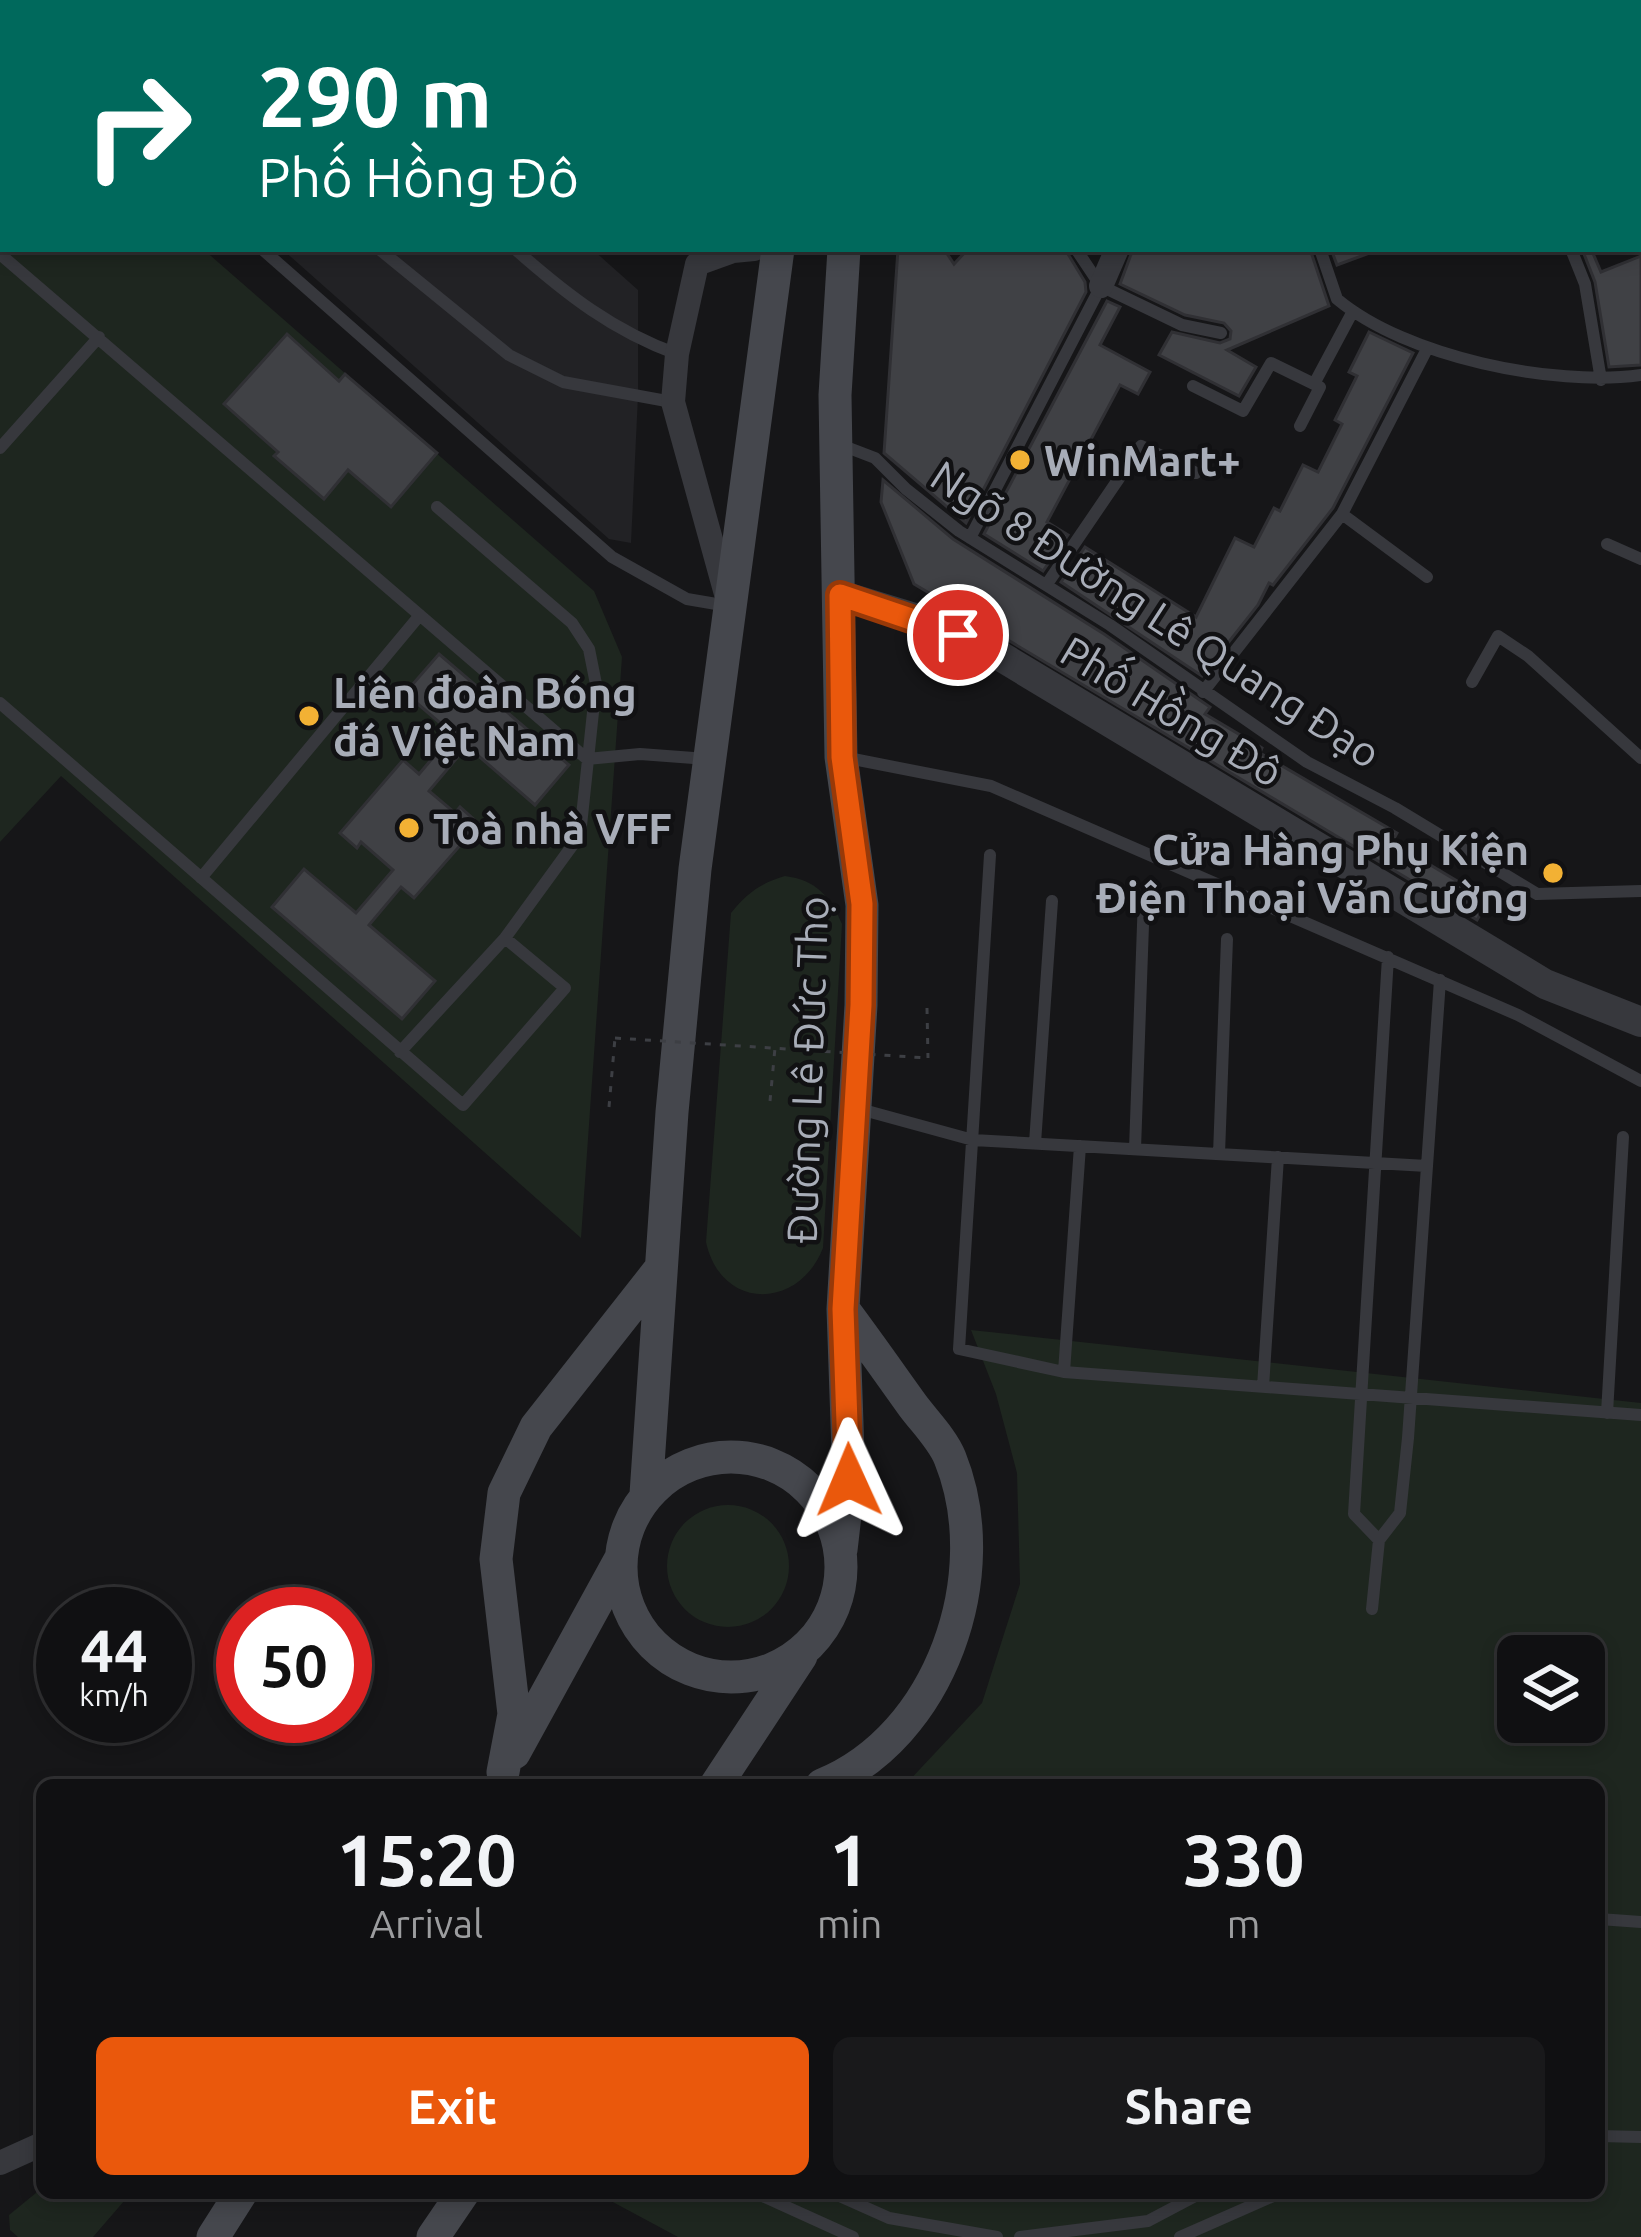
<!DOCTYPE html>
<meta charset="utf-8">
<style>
body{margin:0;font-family:Ubuntu,sans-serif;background:#19191b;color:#f1f3f6;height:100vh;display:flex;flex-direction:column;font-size:45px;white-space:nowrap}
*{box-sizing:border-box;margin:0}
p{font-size:39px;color:#9c9d9f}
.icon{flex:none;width:66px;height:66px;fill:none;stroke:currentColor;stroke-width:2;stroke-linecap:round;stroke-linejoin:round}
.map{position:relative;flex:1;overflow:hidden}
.side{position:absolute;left:36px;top:1779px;width:1569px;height:420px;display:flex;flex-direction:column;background:#101012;border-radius:18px;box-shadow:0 6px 18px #0003,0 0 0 3px #303032}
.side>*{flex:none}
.banner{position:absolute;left:0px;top:0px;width:1641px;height:252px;box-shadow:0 6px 18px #0003,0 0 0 3px #303032;background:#00695c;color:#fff;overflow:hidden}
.tools{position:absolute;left:1497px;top:1635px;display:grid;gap:24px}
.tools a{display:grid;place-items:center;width:108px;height:108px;border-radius:18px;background:#101012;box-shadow:0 6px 18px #0003,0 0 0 3px #303032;font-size:60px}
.speed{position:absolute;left:36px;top:1587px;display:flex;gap:24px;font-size:60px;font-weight:700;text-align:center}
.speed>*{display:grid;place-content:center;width:156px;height:156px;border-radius:50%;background:#101012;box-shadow:0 6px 18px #0003,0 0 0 3px #303032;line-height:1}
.speed small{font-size:30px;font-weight:400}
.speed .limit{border:18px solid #d22;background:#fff;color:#111}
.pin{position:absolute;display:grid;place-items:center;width:102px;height:102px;color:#fff;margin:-51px;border:6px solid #fff;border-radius:50%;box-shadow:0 3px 12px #0007}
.me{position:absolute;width:132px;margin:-66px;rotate:359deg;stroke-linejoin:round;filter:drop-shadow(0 0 9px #0008)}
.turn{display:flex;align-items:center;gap:42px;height:252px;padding:0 60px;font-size:54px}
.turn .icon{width:156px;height:156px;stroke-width:2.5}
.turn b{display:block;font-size:84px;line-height:102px}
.eta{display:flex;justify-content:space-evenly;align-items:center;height:204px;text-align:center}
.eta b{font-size:72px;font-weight:700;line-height:84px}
.cta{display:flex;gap:24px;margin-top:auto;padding:24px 60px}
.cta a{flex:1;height:138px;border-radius:18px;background:#ea580c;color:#fff;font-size:48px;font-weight:700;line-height:138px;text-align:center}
.cta a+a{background:#19191b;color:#f1f3f6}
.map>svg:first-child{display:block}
</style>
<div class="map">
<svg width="1641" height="2237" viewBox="0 0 1641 2237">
<rect width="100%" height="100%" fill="#161618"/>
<path fill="#222225" d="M920,0H1163L921,3Z
M282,249H592L638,290V396L631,543L609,539Z"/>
<path fill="#1e261f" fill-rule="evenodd" d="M0,129L3,249H203L594,591L622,657L581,1238L61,776L0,842Z
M785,876C816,880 830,896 842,924L823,1248C799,1310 721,1311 706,1242L731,913C747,893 761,883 785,876Z
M971,1330L1641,1403V2237H678L596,2193H1599V1785H905L982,1703L1020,1584L1017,1473L996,1394ZM1518,1656H1584V1722H1518Z
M667 1566a61 61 0 1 1 122 0a61 61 0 1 1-122 0Z
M42,2188V2193H131L93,2237H18L10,2230L9,2215Z"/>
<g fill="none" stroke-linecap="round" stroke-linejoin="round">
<path stroke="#2c353c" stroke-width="21" d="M248,0L261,3"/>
</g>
<path fill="#404145" stroke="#303034" stroke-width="3" d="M898,249H944L954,264L968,249H1065L1085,282L1086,292L966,523L884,453Z
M1133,249H1310L1329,306L1227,350L1256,367L1239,396L1159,355L1172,332L1220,343L1230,339L1231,331L1224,323L1185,315L1120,284Z
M1331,249H1375V251L1337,265Z
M1592,251L1601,272L1641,256V365L1609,367L1595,282L1584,254Z
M1107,301L1120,307L1100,345L1150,372L1138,394L1120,385L1047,522L1068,535L1043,571L984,534Z
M1369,332L1413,353L1333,508L1273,585L1269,583L1258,605L1202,676L1061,582L1085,547L1196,617L1235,538L1254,547L1274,508L1280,511L1303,465L1318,472L1342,424L1335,420L1357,376L1349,372Z
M287,334L339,381L345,374L437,453L391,507L348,470L324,499L274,456L278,452L224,404Z
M883,480L953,539L1104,634L1210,707L1205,714L1262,748L1260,753L1397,833L1392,842L1489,900L1477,920L914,584L881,502Z
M439,654L569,765L535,805L467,746L429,791L455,813L460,807L479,824L414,898L401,887L369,925L435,981L402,1019L272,907L304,869L356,913L393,870L361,842L357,848L340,833L403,760L419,774L453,734L405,693Z"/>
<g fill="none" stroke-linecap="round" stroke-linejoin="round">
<path stroke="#3d3f44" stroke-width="3" stroke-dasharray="6 9" stroke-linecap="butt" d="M927,1008L928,1058
M770,1101L775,1048
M609,1107L615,1038"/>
<path stroke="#37383d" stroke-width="12" d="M700,0L702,3
M914,0L916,3
M1175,0L1181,3
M1482,0L1483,3
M461,3L466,0
M1638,18L1641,17
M0,35L3,38
M0,106H3
M262,249L612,557L687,599L728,606
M379,249L509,355L563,382L672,402
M515,249C566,294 613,331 677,354
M1076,249L1100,285
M1320,249L1337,299C1406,357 1553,387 1641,375
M1571,249L1585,284L1601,380
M0,254L587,759L640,754L707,759
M1101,286L1182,325L1221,333
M1193,386L1243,411L1271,363L1314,384L1353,311
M1300,426L1320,387L1314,384
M841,445L875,458L906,489L959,531L1110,625L1307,762L1395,808L1537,894L1641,891
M0,448L99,337
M1342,514L1427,577
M970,538L1101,286
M1607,544L1641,559
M1047,584L1141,446L1196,473
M1472,682L1498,636L1528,656L1641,758
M1203,692L1342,514L1427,349
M0,703L463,1105L565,988L505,938
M843,757L991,786L1518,1015L1641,1081
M990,855L959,1349L1064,1372L1641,1415
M201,878L420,615
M400,1052L505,938L580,835L596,684L589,649L572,623L437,507
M856,1108L973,1140L1427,1166
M1035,1143L1052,901
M1135,1149L1144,897
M1219,1154L1227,939
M1064,1372L1080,1146
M1263,1387L1278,1157
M1607,1413L1623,1137
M1379,1540L1354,1514L1388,957
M1372,1609L1379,1540L1400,1513L1408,1438L1440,980
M1599,1919L1641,1922
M1599,2136L1641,2137
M756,2193L853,2237
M833,2193L889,2218L997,2237
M1020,2237L1148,2221L1201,2193
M1180,2237L1280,2193"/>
<path stroke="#37383d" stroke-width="24" d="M528,0L530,3
M1226,3L1227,0
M697,264L677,354L673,402L726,594
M697,264L733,251L754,249
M1101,286L1117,249
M0,2163L42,2144"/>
<path stroke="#37383d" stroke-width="30" d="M840,595L931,623L985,647L1545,984L1641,1022"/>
<path stroke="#45474d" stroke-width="33" d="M796,3V0
M862,3V0
M621 1567a110 110 0 1 1 220 0a110 110 0 1 1-220 0Z
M646,1494L672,1112L695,869L778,249
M841,1550L849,1480L843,1309L861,1005L862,905L841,757L835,395L844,249
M514,1753L620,1560
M503,1772L514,1714L496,1559L504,1493L536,1427L661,1268
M716,1785L801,1656
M822,1785C941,1737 997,1574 950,1458C943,1440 925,1422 913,1406C890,1374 867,1341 843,1309
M213,2237L241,2193
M433,2237L463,2193"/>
<path stroke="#3d3f44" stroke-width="3" stroke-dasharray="6 9" stroke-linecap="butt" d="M615,1038L928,1058"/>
</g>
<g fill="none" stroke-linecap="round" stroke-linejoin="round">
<defs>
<path id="route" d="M849,1480L843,1309L861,1005L862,904L842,757L840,595L958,635"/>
</defs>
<use href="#route" stroke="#983908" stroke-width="30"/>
<use href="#route" stroke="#ea580c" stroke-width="21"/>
</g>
<g fill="#f2b134" stroke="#111113" stroke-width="4.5">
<circle cx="1020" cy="460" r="12"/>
<circle cx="309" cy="716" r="12"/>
<circle cx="409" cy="828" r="12"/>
<circle cx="1553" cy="873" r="12"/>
</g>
<g text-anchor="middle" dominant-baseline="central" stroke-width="9" stroke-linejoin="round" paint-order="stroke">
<g font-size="42" font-weight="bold" fill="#a8adb8" stroke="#111113" text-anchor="start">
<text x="1044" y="460">WinMart+</text>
<text x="333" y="692">Liên đoàn Bóng<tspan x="333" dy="48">đá Việt Nam</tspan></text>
<text x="433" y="828">Toà nhà VFF</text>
<text x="1529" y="849" text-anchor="end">Cửa Hàng Phụ Kiện<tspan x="1529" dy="48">Điện Thoại Văn Cường</tspan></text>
</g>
<g font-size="42" fill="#a8adb8" stroke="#111113">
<text transform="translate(1156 614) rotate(33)">Ngõ 8 Đường Lê Quang Đạo</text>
<text transform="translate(1172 711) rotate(31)">Phố Hồng Đô</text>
<text transform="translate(807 1070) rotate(-88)">Đường Lê Đức Thọ</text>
</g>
</g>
</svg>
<div class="tools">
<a><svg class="icon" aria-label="layers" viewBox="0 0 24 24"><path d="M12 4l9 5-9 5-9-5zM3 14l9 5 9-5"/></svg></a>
</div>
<div class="speed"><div>44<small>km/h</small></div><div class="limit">50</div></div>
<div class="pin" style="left:958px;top:635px;background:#d93025"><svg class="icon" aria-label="arrive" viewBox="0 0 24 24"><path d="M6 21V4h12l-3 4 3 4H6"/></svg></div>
<svg class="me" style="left:849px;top:1480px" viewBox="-20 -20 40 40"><path d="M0-17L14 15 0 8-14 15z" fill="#ea580c" stroke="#fff" stroke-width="4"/></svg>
<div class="banner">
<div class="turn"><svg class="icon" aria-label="right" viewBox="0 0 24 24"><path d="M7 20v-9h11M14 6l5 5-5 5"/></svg><div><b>290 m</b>Phố Hồng Đô</div></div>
</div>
<section class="side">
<div class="eta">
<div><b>15:20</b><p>Arrival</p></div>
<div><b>1</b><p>min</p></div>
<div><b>330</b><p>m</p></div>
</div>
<div class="cta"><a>Exit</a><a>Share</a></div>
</section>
</div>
